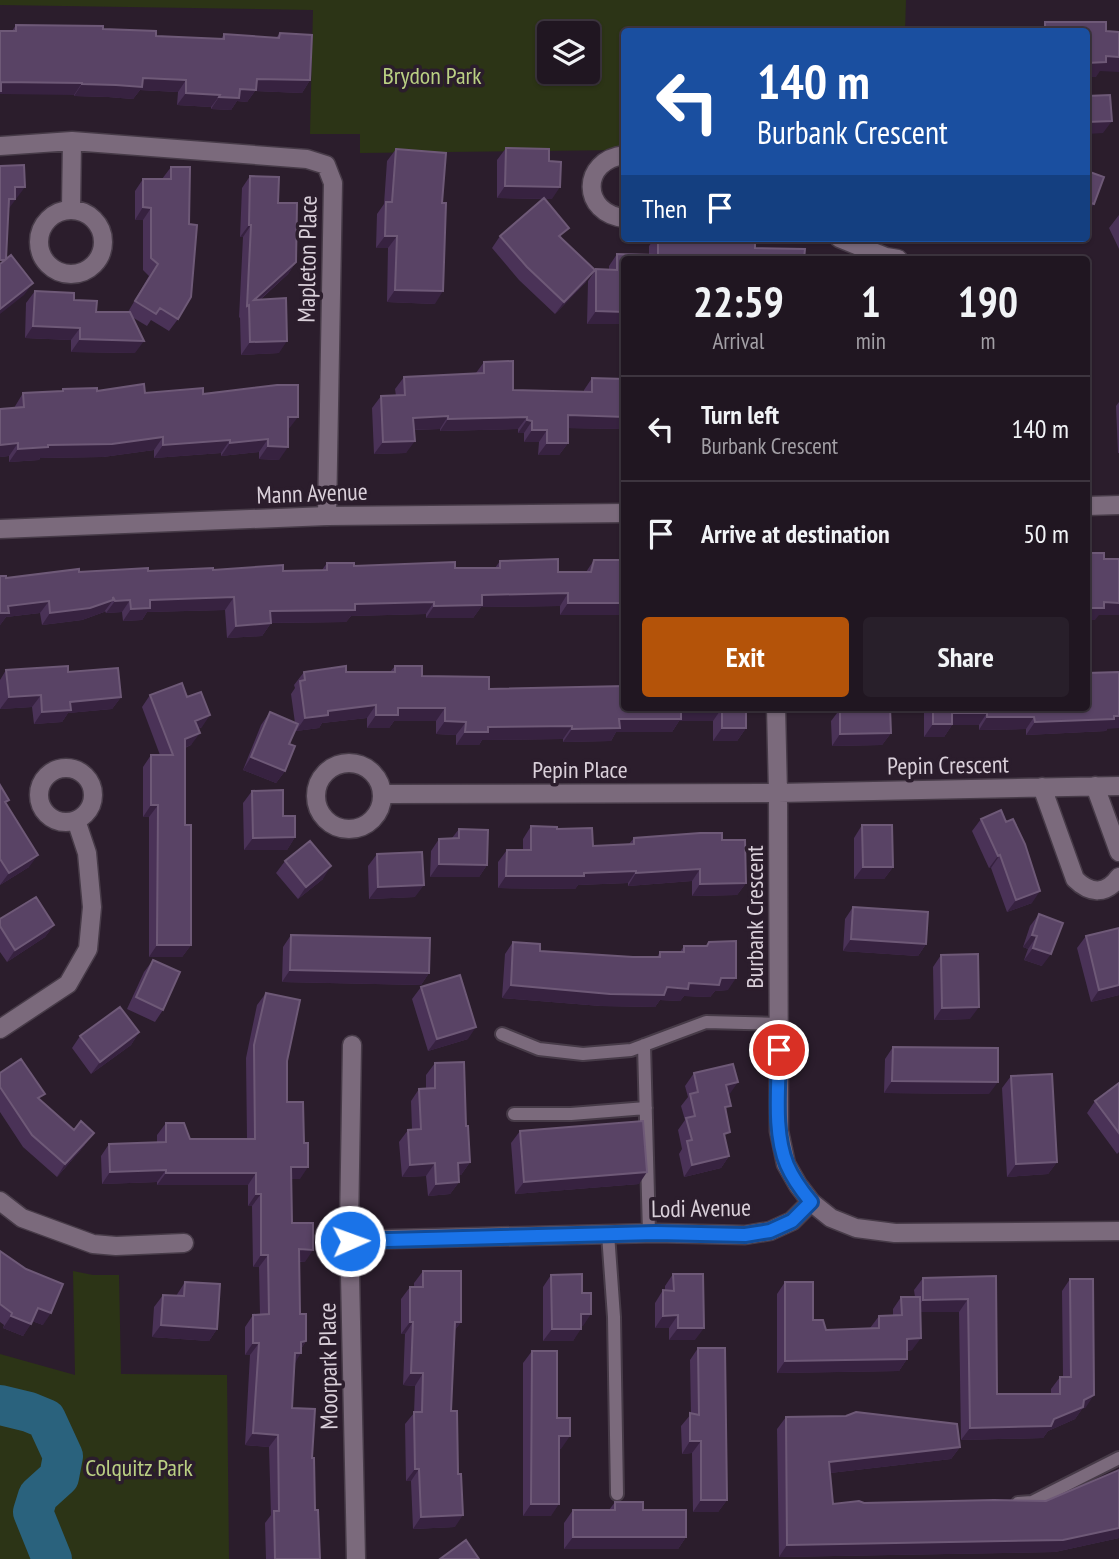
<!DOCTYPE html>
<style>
body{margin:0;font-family:"PT Sans Narrow",sans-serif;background:#281f2a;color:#f1f3f6;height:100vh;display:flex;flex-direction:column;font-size:26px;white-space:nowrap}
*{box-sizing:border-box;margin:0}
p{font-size:23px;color:#a29fa5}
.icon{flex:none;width:38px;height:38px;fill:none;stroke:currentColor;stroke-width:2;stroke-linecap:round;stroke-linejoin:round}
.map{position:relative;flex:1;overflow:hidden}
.details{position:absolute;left:621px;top:256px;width:469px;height:455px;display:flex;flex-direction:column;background:#201621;border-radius:7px;box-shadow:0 2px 5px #0004,0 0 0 2px #3d353f}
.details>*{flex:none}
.top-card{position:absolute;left:621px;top:28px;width:469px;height:214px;border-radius:7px;box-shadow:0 2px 5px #0004,0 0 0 2px #3d353f;background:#1a4fa0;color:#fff;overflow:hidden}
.tools{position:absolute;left:537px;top:21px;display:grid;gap:14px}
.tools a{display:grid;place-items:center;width:63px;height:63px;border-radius:7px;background:#201621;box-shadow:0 2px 5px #0004,0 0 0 2px #3d353f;font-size:35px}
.pin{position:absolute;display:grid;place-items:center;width:60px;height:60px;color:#fff;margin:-30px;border:4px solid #fff;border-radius:50%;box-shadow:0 2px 7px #0007}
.me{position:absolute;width:77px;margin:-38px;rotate:88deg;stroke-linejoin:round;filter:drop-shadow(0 0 5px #0008)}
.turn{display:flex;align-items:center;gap:24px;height:147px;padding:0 21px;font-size:32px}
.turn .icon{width:91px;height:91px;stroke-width:2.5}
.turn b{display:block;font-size:49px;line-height:60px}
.then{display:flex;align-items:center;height:66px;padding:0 21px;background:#0003;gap:14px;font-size:26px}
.eta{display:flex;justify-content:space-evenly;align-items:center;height:119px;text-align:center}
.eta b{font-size:42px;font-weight:700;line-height:49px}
.button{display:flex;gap:14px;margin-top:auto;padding:14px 21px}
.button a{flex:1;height:80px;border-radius:7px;background:#b45309;color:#fff;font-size:28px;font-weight:700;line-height:80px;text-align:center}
.button a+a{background:#281f2a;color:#f1f3f6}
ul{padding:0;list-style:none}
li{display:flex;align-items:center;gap:21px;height:105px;padding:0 21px;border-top:2px solid #3d353f}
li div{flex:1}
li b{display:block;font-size:26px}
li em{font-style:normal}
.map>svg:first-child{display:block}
</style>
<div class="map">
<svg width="1119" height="1559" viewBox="0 0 1119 1559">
<rect width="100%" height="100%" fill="#2b1d2c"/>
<path fill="#2c3416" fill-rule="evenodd" d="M0,0H906L905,31L625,32V150L360,153V134H310L313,10L0,5ZM550,33H588V72H550Z
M73,1271L93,1275H119L121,1374L227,1375L229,1559H0V1354L75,1375Z"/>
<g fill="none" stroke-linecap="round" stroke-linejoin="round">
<path stroke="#2a627d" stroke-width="40" d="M0,1405L29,1412L46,1419L63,1456L59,1477L38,1496L33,1512L52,1559"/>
<defs>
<path id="service" d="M502,1034L539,1049L583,1054L631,1050L706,1022L779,1024
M644,1045L649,1233
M514,1114H571L646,1108
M608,1234L614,1317L617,1494
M1018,1503L1032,1502L1119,1458"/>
<path id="minor" d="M0,146L72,141L307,159L326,165L333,183L327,516
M625,155C580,160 581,214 625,218
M71,209L72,141
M39 242a32 32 0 1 1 64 0a32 32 0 1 1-64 0Z
M839,238L886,257L898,259
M776,707L778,793L779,1131L786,1164L798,1185L811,1202L831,1218L856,1228L895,1233L1119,1231
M316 796a33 33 0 1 1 66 0a33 33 0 1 1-66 0Z
M39 795a27 27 0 1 1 54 0a27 27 0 1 1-54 0Z
M1095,786L1119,852
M1042,787L1075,879C1090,894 1106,895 1119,877
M383,794L778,793L1119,786
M0,1029L68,984L88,949L92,907L87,853L76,820
M352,1045L349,1227L356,1559
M0,1201L22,1218L93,1244L116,1246L184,1243
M350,1240L656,1233L745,1235L770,1231L792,1221L811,1202"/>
<path id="secondary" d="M1087,506L1119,505
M0,529L327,516L625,513"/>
</defs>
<use href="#service" stroke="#473b48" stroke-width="16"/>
<use href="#minor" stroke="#473b48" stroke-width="21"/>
<use href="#secondary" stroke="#473b48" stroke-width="21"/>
<use href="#service" stroke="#7b6a7c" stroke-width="12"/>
<use href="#minor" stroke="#7b6a7c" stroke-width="18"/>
<use href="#secondary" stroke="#7b6a7c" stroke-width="18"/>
</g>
<path fill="#4a3257" d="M16,25L103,29L156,36L221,39L224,34L276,38L280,33L310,80L302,93L255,91L247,102L237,101L231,110L211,109V107L177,105L178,92L140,90L133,99L108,97L74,96V95L12,31Z
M506,148L549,161L552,199H544L562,238L586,282L555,314L519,280L492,248L500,236L543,199L497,198V160Z
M396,149L442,203L435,304L387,302L388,248H376L377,214L384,204L387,161Z
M171,167L178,319L169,331L151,320L147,326L132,317L135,353L71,352V340L25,338L26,303L35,291L74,300L96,312H128L149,276L143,270V220H135V191L143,179H162Z
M250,176L278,203L296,262L288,274L260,300L279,353L241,355L240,317L239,318L243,237H240L242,188Z
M1119,215V249L1109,228Z
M655,238H755V248L625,259V324H587L588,281L596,269H609V266L617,254L649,255V246Z
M484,362L513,390L584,392V390L592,378L622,429L568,428V443L559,455H538L539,442H524V433H518V429L440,431V429L414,430L406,453L374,454L372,408L381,396H396L395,389L404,377L476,373Z
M63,389L97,391L203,394L288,430L279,460L259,459V452L221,456V453L154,458V450L103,457L40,458L39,460L9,462V456L0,457V409L14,408L23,393L61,392Z
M1119,402V453H1118L1116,406Z
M594,560H625V626L624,615H560V606L481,607L473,618H426V614L351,616L346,622L271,623L262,636L227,638L225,610L147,612L142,620L123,621L122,612L106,613L105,611L104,612L82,620L42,625L40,613L6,617L0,625V576L6,578L79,572L148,571L213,570H322L327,563L354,566L495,568L500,561L558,572H586Z
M395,666L422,676L489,689L746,707V728L737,741H713V721H679L672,732H616L611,741L563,742V739L482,740L479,745H456V735L436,734V721H394L389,728H367V718L322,723L319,728L296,731V729L289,744L285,771L276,783L243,770L261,725L270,712L295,723L291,694L295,688L294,685L304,672H390Z
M6,670L68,672L121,697L112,709L68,713L62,722L34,724L32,707L0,709V680Z
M150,695L187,697L202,727L198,729L191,745L185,748V825L191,945L182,957H149V817H143V767L151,755H160L142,707Z
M849,707H890L891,733L882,745L832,746L831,721L840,709H849Z
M924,707H1087L1107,729L1106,731L1026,735V729L979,730V725H952L944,737H924Z
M0,785L9,800L6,804L29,867L0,885Z
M252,791L283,816L295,837L287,850H244L243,803Z
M981,819L1032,903L1007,912L991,868H989L972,831Z
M862,825L893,867L884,879H854V838Z
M531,826L557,829L593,846L629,844L634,838L722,840L746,883L737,895L692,896V881L628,886V883L578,885L575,889L498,888V862L507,850H523V839Z
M459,829L487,865L479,877H430L431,851L439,839L452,838Z
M377,854L415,897L369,899L368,866Z
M285,861L323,879L298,899L276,873Z
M853,907L926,944L918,956L843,951L845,919Z
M1039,914L1042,966L1024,960L1028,949L1023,947L1030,926Z
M0,919L54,925L45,937L7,962L0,952Z
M1119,928V995L1091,1002L1077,948L1086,936Z
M291,935L429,973L421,985L282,982L283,947Z
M513,942L540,951L633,957H657L660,952H680L684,946L728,990L715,991L710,997L684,996L680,1001L660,1000L655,1007L601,1006L502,998L505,954Z
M941,955L970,1019L934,1020L933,967Z
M153,960L163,1010L155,1022L127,1009L144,972Z
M421,987L468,1039L428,1051L412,999Z
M266,993L287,1061V1102L300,1179H291L292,1223L305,1262H299L300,1314L306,1341L301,1349L295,1363L292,1408L312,1458L315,1510L320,1559H266L265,1523L271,1515L269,1447L245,1445L250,1355H245V1327L253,1315H260L259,1267H253L252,1206H248V1185H157V1182L102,1184L101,1156L109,1144L157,1142V1135L166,1123L190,1139H247L246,1058L257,1005Z
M139,1032L131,1045L91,1074L72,1048L80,1036Z
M893,1047L989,1094L884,1093L885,1059Z
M435,1063L466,1126L470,1162L461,1175H458L459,1182L450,1194L428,1196L426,1176L402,1177L399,1142L408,1130H412L411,1101L419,1089H426V1075Z
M0,1073L40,1100L85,1145L57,1177L23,1147L0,1112Z
M694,1073L729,1095H728L726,1112L725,1139L729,1156L721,1168L684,1177L679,1154L682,1149L678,1130L685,1120L681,1106L688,1097L685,1086Z
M1011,1076L1057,1162L1048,1174L1007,1177L1002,1088Z
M1119,1083V1152L1117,1154L1087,1113L1095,1101Z
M520,1131L639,1184L515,1194L511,1143Z
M0,1251L43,1325L32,1321L23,1336L3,1328L4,1325L0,1322Z
M423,1271L461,1322L454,1331L451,1411L455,1527L413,1529L411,1481H406L405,1424L414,1413L415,1386L403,1385L405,1334H401V1299L410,1287H414V1283Z
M673,1274L695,1340H669V1328H655V1303L663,1290H665V1286Z
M551,1275L583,1326H581L573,1341H543V1287Z
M996,1276L997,1394H1051V1389L1060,1377H1063L1062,1291L1070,1279L1086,1407L1082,1409L1075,1419L1048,1431L1043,1438L961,1440L959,1312H920L912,1350L907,1351V1359L899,1371L777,1373V1294L785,1282L813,1320L826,1330L870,1328L879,1316L893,1315V1309L901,1297H915L914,1290L923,1278Z
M185,1282L217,1329L209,1341L152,1337L154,1307L163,1295L176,1296Z
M698,1348L727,1500L718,1512H693L692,1453L682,1454L681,1426L691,1414L690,1360Z
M532,1351L557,1418L561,1449H559L551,1516H523V1363Z
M786,1417L960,1447L951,1459L830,1473L833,1504L1046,1501L1119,1470V1538L1055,1552L779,1557L777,1429Z
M615,1502L686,1537L678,1549H564V1523L573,1510H609Z"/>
<path fill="#372240" d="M1106,56L1119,57V72L1100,71L1096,77H1087V63Z
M143,78L186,80L178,92L140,90L133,99L108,97L74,96L82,84Z
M257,79L310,80L302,93L255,91L247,102L237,101L231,110L211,109L219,97L240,89Z
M1,82L82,83L74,95L0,94V83Z
M186,93L220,95L211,107L177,105Z
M1112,121L1103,133L1087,134V122Z
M505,186L560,187L552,199L497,198Z
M15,187H25L7,211H1Z
M1087,202L1094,204L1087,215Z
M143,207L151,208L143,220H135Z
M249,225H251L243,237H240Z
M385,236H397L388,248H376Z
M296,262L288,274L249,309L254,300Z
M595,270L586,282L555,314L564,302Z
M33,283L24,295L0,314V309Z
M395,290L443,291L435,304L387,302Z
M596,311L625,312V324H587Z
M33,326L80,328L71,340L25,338Z
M80,339L144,341L135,353L71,352Z
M287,341L279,353L241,355L250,342Z
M625,414V425L622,429L560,428L568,415Z
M448,416L440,429L405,430L413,418Z
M288,417H298L288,430Z
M527,417L518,429L440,431L448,419Z
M527,420L532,421L524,433H518Z
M532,430H547L539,442H524Z
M163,437L154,450L103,457L40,458L39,460L9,462L18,449L48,445Z
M268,439L259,452L221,456L230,443Z
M230,440L221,453L154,458L163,445Z
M415,441L406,453L374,454L383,442Z
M18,443L9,456L0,457V445Z
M547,443H568L559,455H538Z
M268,446L288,447L279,460L259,459Z
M568,593L560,606L481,607L473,618H426L434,606L482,595Z
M234,597L225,610L147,612L142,620L123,621L131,609L150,600Z
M113,600L104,612L82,620L42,625L50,613Z
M130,600L122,612L106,613L115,601Z
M49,601L40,613L6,617L0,625V613L8,606Z
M434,602L426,614L351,616L346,622L261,623L270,611L355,604Z
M1104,602L1119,603V615H1099L1095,620H1087V608Z
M568,603H625V613L624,615H560Z
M271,623L262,636L227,638L236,626Z
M41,695L32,707L0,709L9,697Z
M121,697L112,709L68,713L62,722L34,724L42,712L70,702Z
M376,705L367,718L322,723L319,728L296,731L305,718L328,711Z
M398,708H445L436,721H394L389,728H367L376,715Z
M681,708H722L713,721H679L672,732H616L611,741L563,742L572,729Z
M952,713H987L979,725H952L944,737H924L933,724Z
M210,715L202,727L187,733L195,721Z
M1119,716V728L1107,729L1106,731L1026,735L1035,722Z
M987,717H1034L1026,729L979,730Z
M445,721L466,722L456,735L436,734Z
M572,726L563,739L482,740L479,745H456L465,732L488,727Z
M722,728H746L737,741H713Z
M200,733L191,745L176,751L185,739Z
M891,733L882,745L832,746L840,734Z
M251,757L285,771L276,783L243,770Z
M151,805H158L149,817H143Z
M295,837L287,850H244L253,838Z
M38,855L29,867L0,885L9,873Z
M1000,855L991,868H989L998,856Z
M439,864L487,865L479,877H430Z
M331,866L323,879L298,899L306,887Z
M863,867H893L884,879H854Z
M700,869L692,881L628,886L636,873Z
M636,871L628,883L578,885L575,889L498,888L506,876Z
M746,883L737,895L692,896L700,884Z
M424,885L415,897L369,899L378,887Z
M1040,891L1032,903L1007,912L1016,900Z
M54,925L45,937L7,962L15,950Z
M1032,935L1037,936L1028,949L1023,947Z
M851,939L926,944L918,956L843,951Z
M157,945H191L182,957H149Z
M1033,948L1051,954L1042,966L1024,960Z
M290,970L429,973L421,985L282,982Z
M721,978H736L728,990L715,991L710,997L684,996L680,1001L660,1000L655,1007L601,1006L502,998L511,985L667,987Z
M1119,985V995L1091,1002L1099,990Z
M979,1007L970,1019L934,1020L942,1008Z
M476,1027L468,1039L428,1051L437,1039Z
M139,1032L131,1045L91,1074L100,1062Z
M892,1081L998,1082L989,1094L884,1093Z
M738,1082L729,1095L717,1097L726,1085Z
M94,1133L85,1145L57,1177L65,1164Z
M729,1156L721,1168L684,1177L692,1165Z
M470,1162L461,1175H449L458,1163Z
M1057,1162L1048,1174L1007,1177L1016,1164Z
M435,1163L426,1176L402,1177L410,1165Z
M291,1167H308L300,1179H282Z
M166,1170L157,1182L102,1184L110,1172Z
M647,1172L639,1184L515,1194L524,1182Z
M166,1173H256L248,1185H157Z
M459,1182L450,1194L428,1196L436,1184Z
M256,1194H261L252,1206H248Z
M299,1249L313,1250L305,1262L290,1261Z
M261,1255H268L259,1267H253Z
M968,1299L959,1312H915L923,1300Z
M38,1308L51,1313L43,1325L29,1320Z
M581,1314H591L583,1326L572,1327Z
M678,1315L669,1328H655L663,1316Z
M11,1316L31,1324L23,1336L3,1328Z
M410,1322H413L405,1334H401Z
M455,1322H461L452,1334Z
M161,1325L217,1329L209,1341L152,1337Z
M678,1328H704L695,1340H669Z
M552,1329H581L573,1341H543Z
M921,1338L912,1350L899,1351L907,1339Z
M306,1341L298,1353H301L293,1366H287L301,1342Z
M253,1343H259L250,1355H245Z
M907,1359L899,1371L777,1373L785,1361Z
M411,1373H423L415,1386L403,1385Z
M1094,1395L1086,1407L1082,1409L1075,1419L1048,1431L1043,1438L961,1440L970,1428L1054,1419L1084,1400Z
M253,1433L278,1435L269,1447L245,1445Z
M559,1436H570L561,1449L551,1448Z
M690,1441H701L692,1453L682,1454Z
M960,1447L951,1459L821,1474L829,1462Z
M415,1469H419L411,1481H406Z
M701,1500H727L718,1512H693Z
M531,1504H559L551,1516H523Z
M463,1515L455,1527L413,1529L421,1517Z
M1119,1528V1538L1055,1552L779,1557L787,1545Z
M573,1537H686L678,1549H564Z"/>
<path fill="#594365" stroke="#6e5977" stroke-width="2" d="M1045,22H1106V31L1119,32V57L1106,56V62L1087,63V32H976L1045,29Z
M16,25L103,26V29L156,31V36L224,39V34L279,38L280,33L312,35L310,80L257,79L256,90L240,89L239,98L219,97L220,95L186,93V80L143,78L142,87L116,85L82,84V83L1,82V91H0V31H16Z
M1110,95L1112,121L1087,122V96Z
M506,148L549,149V161L561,162L560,187L505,186Z
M396,149L446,153L442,203H446L443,291L395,290L397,236H385L386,202H392Z
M24,165L25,187H15V199H9L6,259L11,255L33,283L0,309V264L5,260H0V166Z
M171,167H190L189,224L197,225L191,297L178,319L160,308L156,314L135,301L158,264L151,258V208L143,207V179H171Z
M1087,171L1104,177L1094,204L1087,202Z
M250,176L279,177L278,203H297L296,262L254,300L286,298L287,341L250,342L249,305L247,306L251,225H249Z
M544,198L569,228L559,236L595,270L564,302L527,267L500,236Z
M658,238H755V248L805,249L804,259H625V312L596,311V269L617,270V254L658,255Z
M35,291L74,293V300L97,301L96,312H130L144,341L80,339V328L33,326Z
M513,361V390L592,392V378L625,379V417L568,415V443H547V430H532V421L527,420V417L448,419V416L413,418L415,441L383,442L381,396L405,395L404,377L484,373V362Z
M144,384L145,393L203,388V394L277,385H298V417H288V447L268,446V439L230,443V440L163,445V437L112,444L48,445V447L18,449V443L0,445V409L24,407L23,393L63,391V389L97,388V391Z
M1087,553H1104V559H1119V603L1104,602V608H1087Z
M558,559V572H591L594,560H625V603H568V593L482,595V605L434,606V602L355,604V610L270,611L271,623L236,626L234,597L150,600V608L131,609L130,600L115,601L113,597V600L90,608L50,613L49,601L8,606L9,613H0V576H6V578L79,569V572L148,568V571L213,568V570L283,565V571L327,570V563H354V566L455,562V568H500V561Z
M68,666V672L118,668L121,697L70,702L71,710L42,712L41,695L9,697L6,670Z
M346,666V672H395V666H422V676L489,677V689L625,686V707H746V728H722V708H681V719H619L620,728L572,729V726L488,727V732H465L466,722L445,721V708H398V715H376V705L328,711V715L305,718L300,681L305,680L304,672Z
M1119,672V716H1114V719L1035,722L1034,717H987V713H952V724H933V707H1087V673Z
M182,683L187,697L201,692L210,715L195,721L200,733L185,739V825H191V945H157L158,805H151V755H173L150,695Z
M857,707H890L891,733L840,734V709H857Z
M270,712L298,724L289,744L295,746L285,771L251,757Z
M0,785L9,800L5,802L38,855L9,873L0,859Z
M283,790V816H295V837L253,838L252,791Z
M1001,810L1006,822L1013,819L1025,844L1040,891L1016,900L1000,855L998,856L981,819Z
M862,825H892L893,867H863Z
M531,826L557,827V829L592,828L593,846L634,844V838L700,833H722V840H745L746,883L700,884V869L636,873V871L584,873V876H506L507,850H531Z
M459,829L488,830L487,865L439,864V839L459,838Z
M310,841L331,866L306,887L285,861Z
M422,852L424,885L378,887L377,854Z
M36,897L54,925L15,950L0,926V919Z
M853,907L928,912L926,944L851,939Z
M1039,914L1063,923L1051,954L1033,948L1037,936L1032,935Z
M1119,928V985L1099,990L1086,936Z
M291,935L430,938L429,973L290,970Z
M736,941V978H721L719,985L689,983L688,989L667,987L664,995L610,994L511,985L513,942L540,944V951L633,957H660V952H684V946H707L709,942Z
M978,954L979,1007L942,1008L941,955Z
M153,960L180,972L163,1010L136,997Z
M460,975L476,1027L437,1039L421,987Z
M266,993L300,1000L287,1061V1102H303L304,1143H308V1167H291L292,1223H313V1250L299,1249L300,1314H306V1341L301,1342V1353H295L292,1408L315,1409L312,1458H314L315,1510H318L320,1559H275L274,1511H279L278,1435L253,1433L259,1343H253V1315L269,1314L268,1255H261V1194H256V1173H166V1170L110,1172L109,1144L166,1142V1123H184L190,1139H255L254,1045Z
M120,1007L139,1032L100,1062L80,1036Z
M893,1047L998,1048V1082L892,1081Z
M21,1059L45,1094L38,1098L74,1130L81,1121L94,1133L65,1164L32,1135L0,1087V1073Z
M464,1062L466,1126H468L470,1162L458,1163L459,1182L436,1184L435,1163L410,1165L408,1130L421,1129L419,1089L435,1088V1063Z
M733,1064L738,1082L726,1085L731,1106L725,1107L730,1132L724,1134L729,1156L692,1165L687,1141L692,1140L686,1118L695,1116L690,1094L698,1092L694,1073Z
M1052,1074L1057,1162L1016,1164L1011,1076Z
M1119,1083V1133L1095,1101Z
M643,1121L647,1172L524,1182L520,1131Z
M0,1251L26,1269L63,1284L51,1313L38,1308L31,1324L11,1316L12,1313L0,1304Z
M423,1271H461V1322H455L451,1411H457L458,1474H461L463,1515L421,1517L419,1469H415L414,1412H422L423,1373H411L413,1322H410V1287H423Z
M582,1274V1293H591V1314H581V1329H552L551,1275Z
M673,1274H703L704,1328H678V1315L663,1316V1290L674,1291Z
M996,1276L997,1394H1060V1377H1071L1070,1279H1093L1094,1395L1084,1400L1083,1407L1054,1419L1051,1426L970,1428L968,1299L923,1300V1278Z
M185,1282L220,1284L217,1329L161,1325L163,1295L184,1296Z
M785,1282H813V1320H823L826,1330L879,1328V1316L902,1315L901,1297H920L921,1338L907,1339V1359L785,1361Z
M698,1348H725L727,1500H701V1441H690V1413L699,1415Z
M532,1351H557V1418H570V1436H559V1504H531Z
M856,1412L957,1424L960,1447L829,1462L833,1504L859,1501L864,1503L994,1500L1046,1501L1119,1470V1528L1063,1540L787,1545L786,1417L846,1416Z
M615,1502H643V1510H686V1537H573V1510H615Z
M466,1540L479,1559H440Z"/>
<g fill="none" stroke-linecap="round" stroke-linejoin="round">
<defs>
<path id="route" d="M350,1241L656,1233L745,1235L770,1231L792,1221L811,1202C802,1191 793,1179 787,1165C773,1132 779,1086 779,1050"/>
</defs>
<use href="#route" stroke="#114b97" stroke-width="18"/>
<use href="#route" stroke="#1a73e8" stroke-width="12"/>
</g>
<g text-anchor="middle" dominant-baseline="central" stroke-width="7" stroke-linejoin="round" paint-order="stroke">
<g font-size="24" fill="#bad083" stroke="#2b1d2c">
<text x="432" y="75">Brydon Park</text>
<text x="139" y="1467">Colquitz Park</text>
</g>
<g font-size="24" fill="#dad0da" stroke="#2b1d2c">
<text transform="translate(307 259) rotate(-89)">Mapleton Place</text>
<text transform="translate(312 493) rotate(-2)">Mann Avenue</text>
<text transform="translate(948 765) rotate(-1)">Pepin Crescent</text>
<text x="580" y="769">Pepin Place</text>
<text transform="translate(754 917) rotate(-90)">Burbank Crescent</text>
<text transform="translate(701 1208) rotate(-1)">Lodi Avenue</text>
<text transform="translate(328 1366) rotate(-91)">Moorpark Place</text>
</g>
</g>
</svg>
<div class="tools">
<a><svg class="icon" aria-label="layers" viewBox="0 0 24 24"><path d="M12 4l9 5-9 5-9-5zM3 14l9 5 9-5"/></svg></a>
</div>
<div class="pin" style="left:779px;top:1050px;background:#d93025"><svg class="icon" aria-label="arrive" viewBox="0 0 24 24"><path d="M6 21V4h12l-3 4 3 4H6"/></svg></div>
<svg class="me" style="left:350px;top:1241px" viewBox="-20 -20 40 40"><circle r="17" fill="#1a73e8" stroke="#fff" stroke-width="3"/><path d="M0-11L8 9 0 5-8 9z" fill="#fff"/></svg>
<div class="top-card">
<div class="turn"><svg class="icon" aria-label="left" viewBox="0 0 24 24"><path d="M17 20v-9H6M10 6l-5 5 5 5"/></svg><div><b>140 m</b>Burbank Crescent</div></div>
<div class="then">Then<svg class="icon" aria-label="arrive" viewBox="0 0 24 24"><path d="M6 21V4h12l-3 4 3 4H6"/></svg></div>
</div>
<section class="details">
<div class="eta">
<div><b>22:59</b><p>Arrival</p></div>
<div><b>1</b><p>min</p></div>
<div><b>190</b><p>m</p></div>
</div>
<ul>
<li><svg class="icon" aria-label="left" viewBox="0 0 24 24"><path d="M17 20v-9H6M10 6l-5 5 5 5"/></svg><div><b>Turn left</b><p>Burbank Crescent</p></div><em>140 m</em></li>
<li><svg class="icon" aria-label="arrive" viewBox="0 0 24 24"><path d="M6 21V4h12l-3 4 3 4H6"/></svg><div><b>Arrive at destination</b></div><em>50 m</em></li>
</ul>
<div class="button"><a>Exit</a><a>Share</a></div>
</section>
</div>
